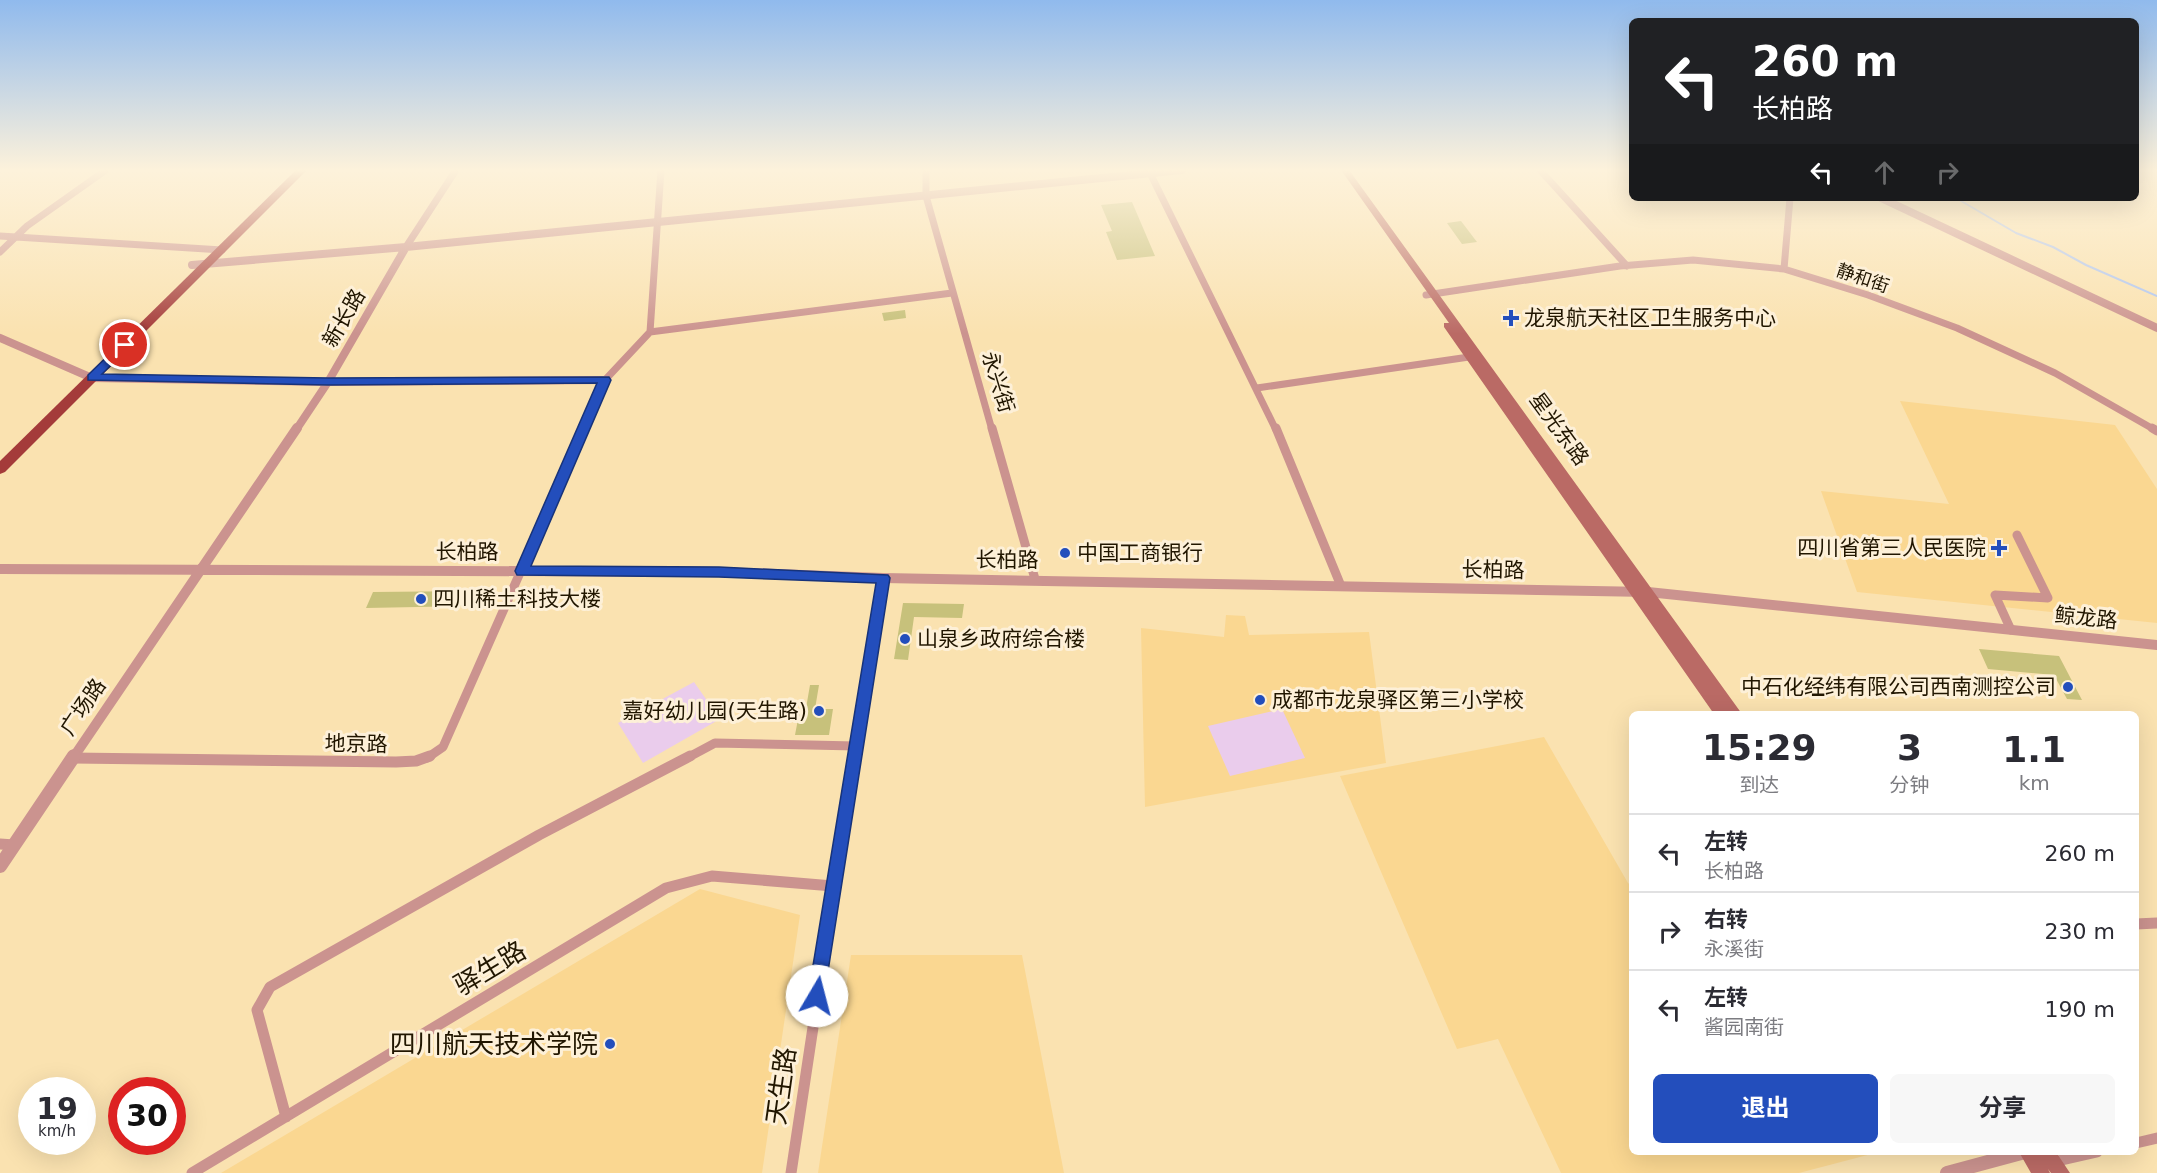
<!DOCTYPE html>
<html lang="zh">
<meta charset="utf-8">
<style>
body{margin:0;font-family:"DejaVu Sans","Noto Sans SC",sans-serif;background:#f7f7f7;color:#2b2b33;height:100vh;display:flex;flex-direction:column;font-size:22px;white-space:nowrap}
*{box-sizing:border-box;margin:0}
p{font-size:20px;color:#7c7c81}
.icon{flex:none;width:33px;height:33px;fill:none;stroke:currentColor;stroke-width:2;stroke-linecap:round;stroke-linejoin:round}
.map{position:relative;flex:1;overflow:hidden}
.details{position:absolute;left:1629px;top:711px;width:510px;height:444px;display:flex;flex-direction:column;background:#fff;border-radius:9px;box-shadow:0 6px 24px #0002}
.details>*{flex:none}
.banner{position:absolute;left:1629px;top:18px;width:510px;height:183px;border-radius:9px;box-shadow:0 6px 24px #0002;background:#202124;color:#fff;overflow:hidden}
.speed{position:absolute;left:18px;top:1077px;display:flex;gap:12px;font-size:30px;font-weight:700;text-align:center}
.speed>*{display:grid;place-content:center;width:78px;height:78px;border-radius:50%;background:#fff;box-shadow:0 6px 24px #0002;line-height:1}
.speed small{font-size:15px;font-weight:400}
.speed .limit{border:9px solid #d22;background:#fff;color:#111}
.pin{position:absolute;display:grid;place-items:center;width:51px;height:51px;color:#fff;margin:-26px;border:3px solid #fff;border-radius:50%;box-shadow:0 2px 6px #0007}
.me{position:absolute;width:66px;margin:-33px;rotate:8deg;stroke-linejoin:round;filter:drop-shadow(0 0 4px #0008)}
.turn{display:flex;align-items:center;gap:21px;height:126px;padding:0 24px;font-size:27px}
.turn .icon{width:78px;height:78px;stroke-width:2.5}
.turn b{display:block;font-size:42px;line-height:51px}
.lanes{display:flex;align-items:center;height:57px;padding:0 24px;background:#0003;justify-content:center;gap:30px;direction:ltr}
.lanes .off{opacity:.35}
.eta{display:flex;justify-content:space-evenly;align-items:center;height:102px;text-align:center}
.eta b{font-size:36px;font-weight:700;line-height:42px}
.action{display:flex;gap:12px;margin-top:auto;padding:12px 24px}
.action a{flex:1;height:69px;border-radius:9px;background:#234ebc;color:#fff;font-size:24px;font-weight:700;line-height:69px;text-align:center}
.action a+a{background:#f7f7f7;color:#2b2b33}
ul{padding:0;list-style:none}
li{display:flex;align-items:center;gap:18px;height:78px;padding:0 24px;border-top:2px solid #e1e1e2}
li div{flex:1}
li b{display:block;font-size:22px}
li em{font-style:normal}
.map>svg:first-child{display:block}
</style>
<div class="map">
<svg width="2157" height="1173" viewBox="0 0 2157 1173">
<rect width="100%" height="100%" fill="#fae2b0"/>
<path fill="#fad791" d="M1900,401L2115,425L2157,489V623L1857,592L1821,491L1949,504Z
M1226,615L1245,616L1249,635L1369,632L1386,763L1145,807L1141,628L1224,637Z
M1544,737L1628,883L1632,886V1152H1879L1799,1173H1561L1498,1039L1457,1049L1340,776Z
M700,889L800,915L762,1173H221Z
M851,955H1022L1064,1173H818Z"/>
<path fill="#eaccec" d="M694,682L720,719L643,763L618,723Z
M1282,709L1305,758L1230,776L1208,726Z"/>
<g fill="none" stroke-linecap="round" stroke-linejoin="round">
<path stroke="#acc4f4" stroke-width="2" d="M1956,198L2016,233L2053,247L2086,265L2157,296"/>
</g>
<path fill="#c7c17b" d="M1132,202L1155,256L1117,260L1106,232L1112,231L1101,205Z
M1461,221L1477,242L1462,244L1447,223Z
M905,310L906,318L884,321L882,313Z
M475,591L469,606L366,608L373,592Z
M903,603L964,604L962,618L914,617L908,660L894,659Z
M1979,649L2059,656L2082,700L2067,699L2054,675L1988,669Z
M810,685H819L815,709H833L829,735H795L799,714H805Z"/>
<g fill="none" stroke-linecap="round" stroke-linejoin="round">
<path stroke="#cb938f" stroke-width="7" d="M926,170V196L992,430
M1540,170L1627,266
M1150,173L1276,430
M0,236L222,250
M406,247L456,170
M0,252L27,226L106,170
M1784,269L1790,198
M1426,295L1620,266L1693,260L1784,269L1868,295L1957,328L2055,373L2155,430
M650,332L952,293
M1257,388L1469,357
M583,430L605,380L650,332L661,170"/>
<path stroke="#cb938f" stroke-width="9" d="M992,428L1035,579
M1276,428L1341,586
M2152,428L2157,431
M2011,630L1995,595L2048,598L2017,535
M427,758L443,747L584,428
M687,758L715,743L856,746
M854,758L883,578"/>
<path stroke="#cb938f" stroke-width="11" d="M72,758L396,762L416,761L430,756
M0,844L14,845
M2136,924L2157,923
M286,1117L257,1010L270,987L539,835L690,756
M2136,1143L2157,1138
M2053,1162L2097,1152
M192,1173L666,888L712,876L833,886
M791,1173L854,756"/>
<path stroke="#cb938f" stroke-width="8" d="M1881,198L2157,328
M192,265L406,247L1182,170
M0,338L92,378L328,382L605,380
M296,430L328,382L406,247"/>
<path stroke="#cb938f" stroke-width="10" d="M0,569L719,572L883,578L1648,592L2157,645
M73,758L297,428"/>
<path stroke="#cb938f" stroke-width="14" d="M0,866L74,756
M1947,1173L2025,1152"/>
<path fill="#ba6a65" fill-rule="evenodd" d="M1341,170H1349L1742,714H1714L1444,327V323H1449Z
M2019,1152H2037L2038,1154V1152H2056L2070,1173H2051L2048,1169L2050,1173H2031Z"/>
<path fill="#a43b3a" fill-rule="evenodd" d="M296,170H307L5,472L0,474V461Z"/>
</g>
<linearGradient id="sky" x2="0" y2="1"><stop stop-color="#90baed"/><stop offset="0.51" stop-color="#fdf2db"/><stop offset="1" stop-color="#fdf2db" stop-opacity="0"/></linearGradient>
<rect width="2157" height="334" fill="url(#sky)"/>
<path fill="#234ebc" stroke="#17337a" stroke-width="1.5" d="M125,342L130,345L129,348L102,374L328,378L609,377L611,380L531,566L719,567L888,575L890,578L823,1003L817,1005L811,1003L808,996L876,583L719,577L517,575L515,571L597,383L328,385L88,380V375L121,343Z"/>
<g fill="#234ebc" stroke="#fdf0d8" stroke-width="2">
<path d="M1508 309h6v6h6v6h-6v6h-6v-6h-6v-6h6z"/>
<path d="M1996 539h6v6h6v6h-6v6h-6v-6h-6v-6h6z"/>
<circle cx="1065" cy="553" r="6"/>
<circle cx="421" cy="599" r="6"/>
<circle cx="905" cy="639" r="6"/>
<circle cx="2068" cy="687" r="6"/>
<circle cx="1260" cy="700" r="6"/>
<circle cx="819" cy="711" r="6"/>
<circle cx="610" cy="1044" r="6"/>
</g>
<g text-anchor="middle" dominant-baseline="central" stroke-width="6" stroke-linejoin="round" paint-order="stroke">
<g font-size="18" fill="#211600" stroke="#fdf0d8">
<text transform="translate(1863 278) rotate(19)">静和街</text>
</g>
<g font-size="21" fill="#211600" stroke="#fdf0d8">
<text transform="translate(344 318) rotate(-60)">新长路</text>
<text transform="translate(998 382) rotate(73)">永兴街</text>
<text transform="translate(1559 429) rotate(54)">星光东路</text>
<text x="467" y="552">长柏路</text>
<text x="1007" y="560">长柏路</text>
<text transform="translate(1493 570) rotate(1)">长柏路</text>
<text transform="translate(2086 618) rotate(6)">鲸龙路</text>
<text transform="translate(83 707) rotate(-56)">广场路</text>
<text transform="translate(356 744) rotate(1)">地京路</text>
</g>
<g font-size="21" fill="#211600" stroke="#fdf0d8" text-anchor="start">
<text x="1524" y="318">龙泉航天社区卫生服务中心</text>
<text x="1986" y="548" text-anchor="end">四川省第三人民医院</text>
<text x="1077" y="553">中国工商银行</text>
<text x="433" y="599">四川稀土科技大楼</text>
<text x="917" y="639">山泉乡政府综合楼</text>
<text x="2056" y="687" text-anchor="end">中石化经纬有限公司西南测控公司</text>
<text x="1272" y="700">成都市龙泉驿区第三小学校</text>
<text x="807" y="711" text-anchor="end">嘉好幼儿园(天生路)</text>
</g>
<g font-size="26" fill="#211600" stroke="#fdf0d8">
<text transform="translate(490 968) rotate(-31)">驿生路</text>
<text transform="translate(781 1086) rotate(-82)">天生路</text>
</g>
<g font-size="26" fill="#211600" stroke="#fdf0d8" text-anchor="end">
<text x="598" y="1044">四川航天技术学院</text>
</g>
</g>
</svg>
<div class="speed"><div>19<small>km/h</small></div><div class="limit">30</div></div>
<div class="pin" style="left:125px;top:345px;background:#d93025"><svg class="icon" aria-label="arrive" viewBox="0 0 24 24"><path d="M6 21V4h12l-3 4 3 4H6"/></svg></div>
<svg class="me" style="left:817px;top:996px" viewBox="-20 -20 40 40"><circle r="19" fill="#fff"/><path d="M0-13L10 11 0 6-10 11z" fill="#234ebc"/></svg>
<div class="banner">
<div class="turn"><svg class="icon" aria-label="left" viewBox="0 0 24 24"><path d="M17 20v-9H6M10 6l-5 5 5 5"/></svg><div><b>260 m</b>长柏路</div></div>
<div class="lanes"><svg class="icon" aria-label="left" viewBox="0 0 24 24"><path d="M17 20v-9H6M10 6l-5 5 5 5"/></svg><svg class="icon off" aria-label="ahead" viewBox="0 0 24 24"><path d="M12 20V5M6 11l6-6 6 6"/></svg><svg class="icon off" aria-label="right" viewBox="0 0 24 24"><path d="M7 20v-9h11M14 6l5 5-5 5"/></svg></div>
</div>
<section class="details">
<div class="eta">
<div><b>15:29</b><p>到达</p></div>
<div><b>3</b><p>分钟</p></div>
<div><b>1.1</b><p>km</p></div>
</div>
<ul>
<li><svg class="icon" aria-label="left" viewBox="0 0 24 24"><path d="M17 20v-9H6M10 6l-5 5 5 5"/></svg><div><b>左转</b><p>长柏路</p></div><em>260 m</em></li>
<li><svg class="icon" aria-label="right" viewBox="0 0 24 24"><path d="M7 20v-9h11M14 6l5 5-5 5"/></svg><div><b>右转</b><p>永溪街</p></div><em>230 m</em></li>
<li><svg class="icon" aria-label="left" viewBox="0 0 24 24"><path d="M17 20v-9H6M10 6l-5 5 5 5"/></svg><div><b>左转</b><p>酱园南街</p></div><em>190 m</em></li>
</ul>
<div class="action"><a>退出</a><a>分享</a></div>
</section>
</div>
